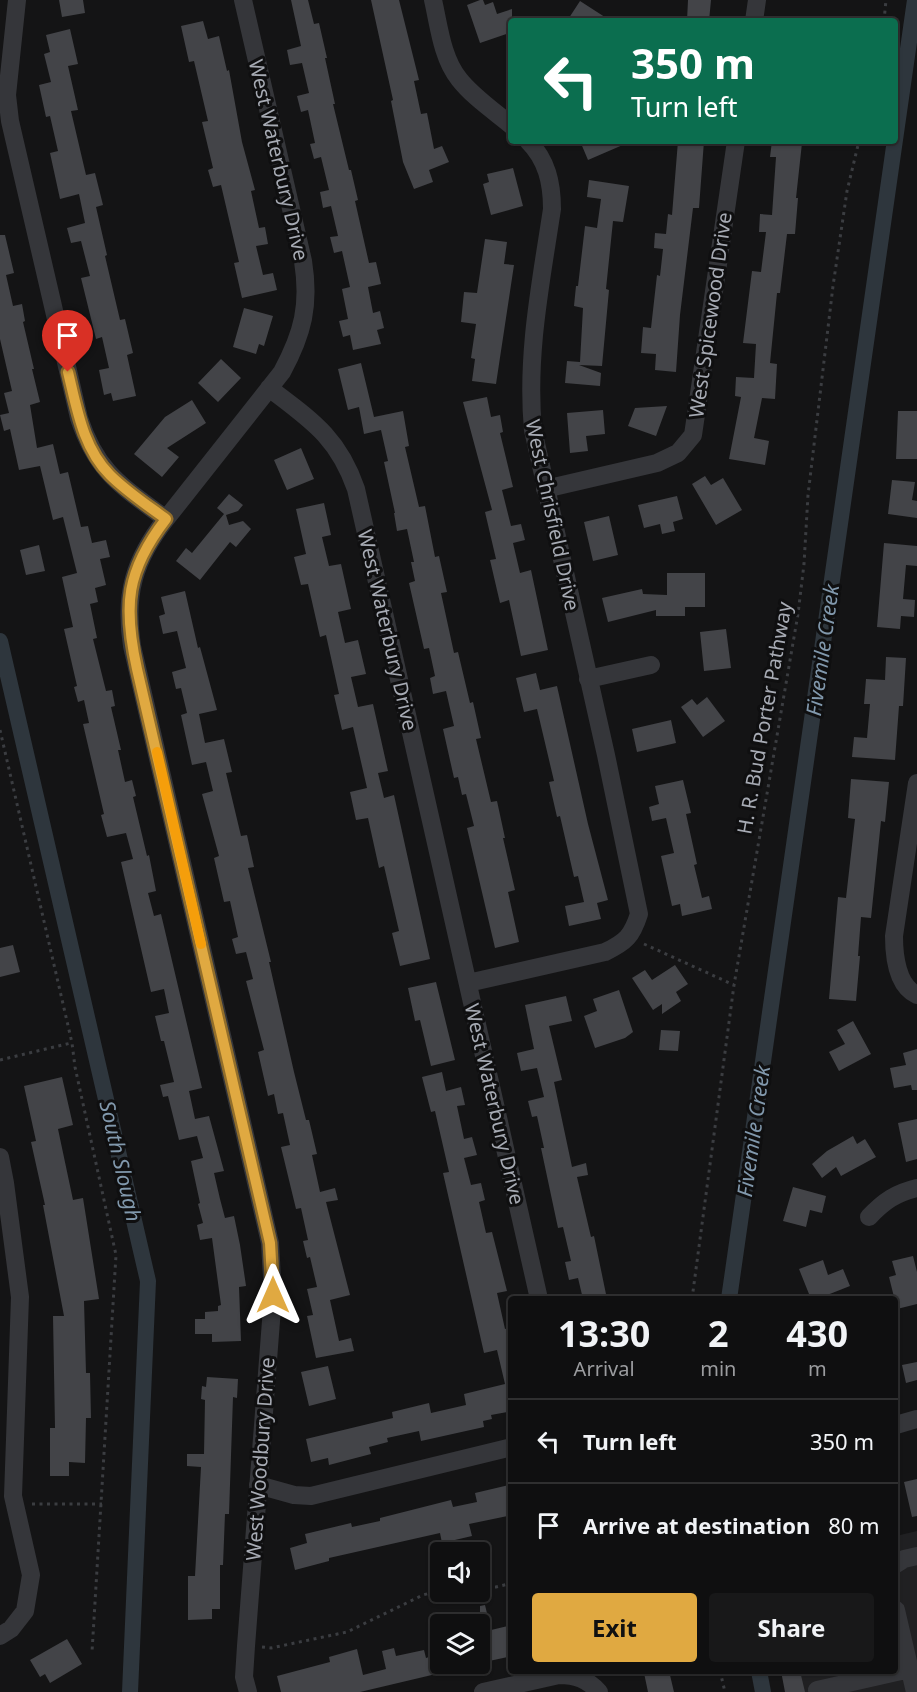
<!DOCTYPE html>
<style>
body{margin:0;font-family:"Noto Sans",sans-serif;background:#181819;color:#f1f3f6;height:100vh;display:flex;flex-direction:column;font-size:22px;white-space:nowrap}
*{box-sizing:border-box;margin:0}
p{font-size:20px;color:#9b9c9f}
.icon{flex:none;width:33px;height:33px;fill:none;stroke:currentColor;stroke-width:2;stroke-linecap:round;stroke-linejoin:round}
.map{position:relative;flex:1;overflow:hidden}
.panel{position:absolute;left:508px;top:1296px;width:390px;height:378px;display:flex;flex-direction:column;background:#0f0f10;border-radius:6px;box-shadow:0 2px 4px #0004,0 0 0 2px #2f2f30}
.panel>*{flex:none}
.top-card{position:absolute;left:508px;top:18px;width:390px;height:126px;border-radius:6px;box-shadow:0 2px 4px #0004,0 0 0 2px #2f2f30;background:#0b6e4f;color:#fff;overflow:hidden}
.buttons{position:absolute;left:430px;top:1542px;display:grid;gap:12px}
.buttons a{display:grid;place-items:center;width:60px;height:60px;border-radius:6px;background:#0f0f10;box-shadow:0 2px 4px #0004,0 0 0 2px #2f2f30;font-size:30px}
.pin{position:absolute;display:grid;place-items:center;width:51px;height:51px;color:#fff;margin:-62px -26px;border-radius:50% 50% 50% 0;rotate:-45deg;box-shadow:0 0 6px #0007}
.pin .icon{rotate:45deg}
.me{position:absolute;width:66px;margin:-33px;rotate:0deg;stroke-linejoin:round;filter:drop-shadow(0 0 4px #0008)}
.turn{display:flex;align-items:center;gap:21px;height:126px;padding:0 24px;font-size:27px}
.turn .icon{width:78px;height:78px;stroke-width:2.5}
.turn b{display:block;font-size:42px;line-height:51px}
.eta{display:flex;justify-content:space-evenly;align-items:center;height:102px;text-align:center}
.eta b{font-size:36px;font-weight:700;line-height:42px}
.cta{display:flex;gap:12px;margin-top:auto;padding:12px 24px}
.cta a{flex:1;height:69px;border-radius:6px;background:#e0a941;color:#111;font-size:24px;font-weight:700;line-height:69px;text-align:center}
.cta a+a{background:#181819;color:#f1f3f6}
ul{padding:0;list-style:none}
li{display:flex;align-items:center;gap:18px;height:84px;padding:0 24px;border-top:2px solid #2f2f30}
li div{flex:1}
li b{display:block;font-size:22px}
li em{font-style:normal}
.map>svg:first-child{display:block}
</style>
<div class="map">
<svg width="917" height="1692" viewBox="0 0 917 1692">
<rect width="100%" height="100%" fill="#141415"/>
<path fill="#202022" d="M917,1531V1692H786L781,1671H896V1536Z"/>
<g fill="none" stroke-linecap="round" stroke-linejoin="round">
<path stroke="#2e363d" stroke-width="16" d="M0,641L148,1281L130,1692
M729,1299L915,0
M759,1671L763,1692"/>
</g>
<path fill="#434448" d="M59,0H83L85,13L62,17Z
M291,0H308L314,24L319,23L327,58H325L335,104H333L349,170H351L358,200L355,201L369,263L376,262L381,284L368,287L373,313L380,311L384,328L377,330L381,344L353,350L350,335L343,337L339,321L348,319L342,289L350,287L342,251L334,253L330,237L338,236L331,206L323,208L320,192L329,190L321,157L314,159L310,144L315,143L308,110L301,112L297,96L309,93L302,63L290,65L287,50L301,46Z
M371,0H399L419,80L414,81L421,114L427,113L434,149L442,146L449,162L429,170L433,182L414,189L403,162L391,101L393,100Z
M480,0H483L485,5L493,2L497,14L512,9V32L480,43L467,5Z
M688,0H711L709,21H687Z
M580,1L611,21H567Z
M203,21L208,39L219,36L227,71L229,70L242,142L255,190L251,191L259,228L265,227L268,244L256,246L263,275L273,273L277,290L242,298L234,263L239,262L221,185L213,187L208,170L213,168L202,122L208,121L194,61L189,62L181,26Z
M70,29L78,64L68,66L78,110L71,111L86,175L95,173L103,205L96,207L107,255L105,256L120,320L125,319L133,353L127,355L136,396L113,401L111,393L104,395L99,370L109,368L102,337L96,339L81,278L90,276L81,241L71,243L67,228L85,223L79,194L60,199L50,153L58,151L50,116L46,117L39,85L51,82L44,54L50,52L46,35Z
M580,141H632L588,160Z
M678,141H704L699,208H693L680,315L676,372L655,370L656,354L641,353L643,327L651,328L657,275L660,276L663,249L654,248L655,233L666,234L668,214L672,215Z
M772,141L802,143L796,198H798L795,234H787L780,293H777L770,363L777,364L775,399L762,398L754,438L769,441L765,465L729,459L741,397L735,396L736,377L754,378L756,344L743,343L752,271L761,272L766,232H759L760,214L772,215L776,157H770Z
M513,168L523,206L491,215L483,184L489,182L487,174Z
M589,180L629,186L623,222L613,221L606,289L609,290L602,366L579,365L601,373L600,386L565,383L567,361L580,362L583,308L574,306L576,286H578L585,226L597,228L601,199L587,197Z
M0,235H5L14,273L6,275L13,306L22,304L25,321L23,322L34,369H32L40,402L30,405L37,448L53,444L60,474L68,472L81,527L88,526L92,543L106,540L110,557L100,559L106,585L95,588L98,602L90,604L97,638L93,639L106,691L112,690L115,706L111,707L121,750H118L125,782L132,780L136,796L133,797L147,856L149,855L156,891L148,893L154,916L161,914L202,1088L189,1091L195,1119L209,1116L224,1171L214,1173L220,1199L225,1218L234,1216L240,1245L246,1286L239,1287L241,1341L212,1342V1334H195V1319H205V1312L218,1311V1306L221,1305L212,1238L200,1240L197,1225L203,1223L198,1204L200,1203L191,1161L203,1158L197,1136L179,1140L168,1096L163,1097L160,1085L174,1082L164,1041H161L155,1016L169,1013L164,989L151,992L121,862L133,859L126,833L107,837L101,815L104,814L83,724L89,723L84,700L78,702L74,687L77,686L64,629L73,627L62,577L77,573L63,517L53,520L40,466L19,470L10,429L4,431L0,415L9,413L4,393L12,391L0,339Z
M485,239L507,242L504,264L514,265L496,384L472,381L475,359L471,358L476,324L461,322L464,292L477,293Z
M244,308L273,316L264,346L259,344L256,354L233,347Z
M221,359L241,378L218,402L198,383Z
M361,363L374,417L403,411L409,446L405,447L419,507L425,506L435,557L439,556L447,592L441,593L454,653L458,652L470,703L473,702L481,738L476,739L491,802L497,801L505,838H503L515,890L508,892L519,942L495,948L467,828L474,826L466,794L462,795L458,777L454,778L443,729L454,726L446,691L433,694L430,678L435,676L429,648L424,649L409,583L415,581L411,562H414L407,529L397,531L394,513H395L384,462L388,461L381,430L364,434L359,407L348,410L338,369Z
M487,397L491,417L500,415L503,432L500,433L513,487L502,490L511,526L521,524L525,540L513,543L520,573L531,570L548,650L521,656L509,600L500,603L490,560L496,559L485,512L492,510L463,402Z
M192,400L206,423L167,448L179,457L162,477L134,454L165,417Z
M667,406L656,436L628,426L635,408Z
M603,410L605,434L586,436L588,451L570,453L567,413Z
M898,411H917V459H896Z
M301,448L314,479L287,490L274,460Z
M705,476L711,485L723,478L742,510L716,525L692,484Z
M892,480L915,482L912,500L917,501V518L888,514Z
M229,494L243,505L238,511L226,515L229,525L243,521L251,529L236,547L230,542L200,580L176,561L186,548L192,553L224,514L217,508Z
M677,496L683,519L673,522L675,531L662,534L660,524L644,528L638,505Z
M324,503L331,535L322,537L329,566L341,564L351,609L338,612L345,643L358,640L366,674L351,677L358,707L373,704L388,771L378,773L384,798L394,795L430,959L400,966L392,933L399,931L384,866L379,868L368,818L356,820L350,792L367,788L353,727L342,730L334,695L339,694L326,635L320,637L308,584L301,585L294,557L306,554L296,509Z
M609,516L618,555L593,561L584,522Z
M884,543L917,546V566L906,565L903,599L915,600L914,617L901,616L900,629L877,627Z
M39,545L45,571L26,575L20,550Z
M667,573H705V607H685V616H656V610L608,622L602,598L642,589L643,594L667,595Z
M185,591L198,648L200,647L217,710L199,714L205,743L224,739L232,772L226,773L241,836L247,835L254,867L248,868L271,962H269L294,1072L306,1120H309L317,1154L312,1155L320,1192L335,1188L338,1200L326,1202L350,1295L330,1300L339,1341L351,1338L354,1351L316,1358L307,1316L313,1315L307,1289L317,1287L310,1257L307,1258L303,1241L308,1240L301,1208L296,1209L281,1147L290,1145L283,1113L278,1114L274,1094L268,1096L258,1052L264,1050L246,981L253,979L246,952L236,954L232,939L238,937L230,901L224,902L214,858L219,856L202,794L213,791L206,762L192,765L188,747L181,715L187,713L181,688L176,689L172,672L186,668L177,631L163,634L159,616L165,614L161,597Z
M726,629L731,668L704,671L700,632Z
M886,657L906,658L903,706H899L895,760L852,757L854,737L867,738L870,704H864L866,679L885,680Z
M536,673L540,690L557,686L588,824L608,900L597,903L601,919L569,926L565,906L584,902L578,876L574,877L560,816L557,817L549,782L554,781L537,709L524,712L516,678Z
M707,697L725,721L703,737L681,707L692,699L697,705Z
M671,720L676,743L637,752L632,729Z
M851,779L889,782L885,822L881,821L871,918L861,917L858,956H860L856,1001L829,999L838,897L846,898L855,819L848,818Z
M683,780L691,813L686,814L697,864L694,865L702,898L709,896L712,909L682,916L680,904L672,906L661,856L674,853L666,818L652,821L649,807L659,804L655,786Z
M13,945L20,972L0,977V948Z
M675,965L688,984L676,992L681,1001L662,1014V1004L653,1010L632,978L645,970L652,980Z
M436,982L455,1060L431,1066L420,1020L415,1021L408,988Z
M619,990L633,1032L625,1038L595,1048L584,1016L597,1011L593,999Z
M566,996L572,1021L549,1026L562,1080L554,1082L572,1167L586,1163L588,1175L577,1177L591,1237L594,1236L607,1299H583L578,1278L569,1280L565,1262L571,1261L563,1227L558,1228L541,1148H544L537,1116L532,1117L528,1101L544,1097L537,1068L521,1071L517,1053L534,1049L525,1005Z
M853,1021L871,1054L839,1071L829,1052L845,1044L837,1030Z
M661,1030L680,1031L678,1051L659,1050Z
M917,1049V1090H912L911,1085L894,1088L890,1068L906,1065L903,1053Z
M442,1072L446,1091L461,1087L465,1105L457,1106L464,1139L472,1137L477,1155L464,1158L471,1185L481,1183L485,1200L479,1202L486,1233L492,1232L507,1291L497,1293L505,1329L512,1327V1411L491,1415L492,1419L483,1421L484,1427L421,1441L419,1431L387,1438L388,1442L369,1447L371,1454L329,1465L328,1458L311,1462L306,1439L393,1418L392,1412L429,1403L431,1413L466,1405L464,1394L505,1384L497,1350L484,1353L443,1173L449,1172L435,1111L431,1112L422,1077Z
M62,1077L73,1125L58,1129L73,1200L83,1198L99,1299L84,1301L86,1373H90L91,1418H86L85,1463L69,1462V1476H50V1428H55L53,1316H64L43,1205H45L31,1142L36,1141L24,1086Z
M917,1119V1159L906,1162L898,1123Z
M853,1136L857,1144L865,1139L876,1157L841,1176L836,1167L822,1178L812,1164L827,1151Z
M793,1187L826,1196L822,1213L810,1210L806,1227L783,1221Z
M913,1256L917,1272V1304L897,1309L889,1277L896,1275L892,1261Z
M823,1260L828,1275L843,1269L850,1286L817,1299H811L799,1269Z
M917,1362V1380L906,1383L902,1365Z
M328,1366L336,1399L309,1406L301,1372Z
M207,1377L238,1379L237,1398L233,1397L229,1514H225L223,1565H220V1609H212V1619L188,1620V1576H195L201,1467L187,1466V1454H204L205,1400L201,1399L202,1386L206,1387Z
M917,1479V1516L912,1517L904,1482Z
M509,1485L512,1515L469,1524L472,1536L442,1543L440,1533L329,1558V1561L295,1570L290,1548L307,1543L305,1534L351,1523L352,1527L380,1521V1518L451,1500L453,1507L477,1502L475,1493Z
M485,1605L491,1630L512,1625V1656L480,1663V1606Z
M67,1639L82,1664L50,1683L45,1674L40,1677L30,1660Z
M394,1648L396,1656L424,1650L426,1658L432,1656L436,1674L360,1692H281L277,1676L330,1662L329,1657L357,1649L363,1675L386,1669L382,1651Z
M654,1671H669L674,1692H648L644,1673Z
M781,1671H800L805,1692H785Z"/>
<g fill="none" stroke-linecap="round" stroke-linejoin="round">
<path stroke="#3b3d41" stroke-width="3" stroke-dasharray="3 4.5" stroke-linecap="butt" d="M884,21L886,0
M0,730L72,1043L75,1067L116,1255L92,1652
M644,944L734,985
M0,1060L71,1043
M692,1299L734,985L798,614L804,564L808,495L833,286L847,191L859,141
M32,1504H102
M480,1587H496L512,1583
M262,1647L271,1648L347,1632L423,1595L441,1590
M720,1671L725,1692"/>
<path stroke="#35363a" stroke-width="18" d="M17,0L7,95L10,121L79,418C97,473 122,486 166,519C134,560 124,594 132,646L270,1243L273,1295L246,1646L244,1677L248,1692
M433,0C439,26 442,58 459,79C473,97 494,111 512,126
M754,21L757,0
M269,388C311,420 338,437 356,489L539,1299
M545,489L657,463L678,453L693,435L736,141
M166,519L282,372C303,333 310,305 303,261L243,0
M588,679L651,665
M917,783L894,936C894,955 897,986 917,995
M468,983L605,952C626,942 632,936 639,914L606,755L533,430C526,355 541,282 552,209C552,183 547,160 528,141
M0,1157L5,1183L20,1297L13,1496L31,1575L25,1611L11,1629L0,1636
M869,1217C884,1201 896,1193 917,1188
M896,1425L917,1419
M258,1485L294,1495L311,1496L512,1447
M896,1564L904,1559L917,1556
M896,1610L915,1692
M817,1690L910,1669
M483,1692L559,1675C576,1675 587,1679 599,1692"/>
</g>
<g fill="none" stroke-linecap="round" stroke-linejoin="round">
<defs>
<path id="route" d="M68,372C77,409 83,448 110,475C127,492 147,505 166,519C126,571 123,606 137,669L270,1243L273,1295"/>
</defs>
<use href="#route" stroke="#926e2a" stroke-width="15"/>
<use href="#route" stroke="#e0a941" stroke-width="10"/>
<path stroke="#f59e0b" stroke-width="10" d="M157,752L201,944"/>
</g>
<g text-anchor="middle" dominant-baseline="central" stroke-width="6" stroke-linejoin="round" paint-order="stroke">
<g font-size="20" fill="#a7abb4" stroke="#0f0f10">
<text transform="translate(279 160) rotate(77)">West Waterbury Drive</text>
<text transform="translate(710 315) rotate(-82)">West Spicewood Drive</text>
<text transform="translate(553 515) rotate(78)">West Chrisfield Drive</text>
<text transform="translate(388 630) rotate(77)">West Waterbury Drive</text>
<text transform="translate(764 718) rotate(-80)">H. R. Bud Porter Pathway</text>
<text transform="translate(495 1104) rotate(77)">West Waterbury Drive</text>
<text transform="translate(260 1459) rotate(-86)">West Woodbury Drive</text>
</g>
<g font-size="21" font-style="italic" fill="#8198ac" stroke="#0f0f10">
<text transform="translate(822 650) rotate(-82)">Fivemile Creek</text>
<text transform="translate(753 1131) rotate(-82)">Fivemile Creek</text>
<text transform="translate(121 1161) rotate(77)">South Slough</text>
</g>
</g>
</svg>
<div class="buttons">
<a><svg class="icon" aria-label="sound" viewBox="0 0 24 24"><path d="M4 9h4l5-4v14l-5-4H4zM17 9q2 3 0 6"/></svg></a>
<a><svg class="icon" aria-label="layers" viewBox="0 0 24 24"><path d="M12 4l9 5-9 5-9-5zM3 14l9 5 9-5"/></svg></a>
</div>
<div class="pin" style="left:68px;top:372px;background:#d93025"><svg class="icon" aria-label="arrive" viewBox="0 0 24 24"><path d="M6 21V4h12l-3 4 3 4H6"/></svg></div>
<svg class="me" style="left:273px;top:1295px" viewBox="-20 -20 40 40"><path d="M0-17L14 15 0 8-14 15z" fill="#e0a941" stroke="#fff" stroke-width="4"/></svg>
<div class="top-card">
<div class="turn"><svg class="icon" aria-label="left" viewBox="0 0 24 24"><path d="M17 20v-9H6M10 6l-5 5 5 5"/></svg><div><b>350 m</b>Turn left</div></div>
</div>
<section class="panel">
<div class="eta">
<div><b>13:30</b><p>Arrival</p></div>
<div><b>2</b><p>min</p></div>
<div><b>430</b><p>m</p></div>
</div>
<ul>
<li><svg class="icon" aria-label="left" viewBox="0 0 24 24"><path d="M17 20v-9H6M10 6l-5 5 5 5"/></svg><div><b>Turn left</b></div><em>350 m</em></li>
<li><svg class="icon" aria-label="arrive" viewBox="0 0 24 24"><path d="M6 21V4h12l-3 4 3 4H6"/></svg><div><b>Arrive at destination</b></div><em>80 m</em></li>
</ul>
<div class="cta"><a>Exit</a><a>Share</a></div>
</section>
</div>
